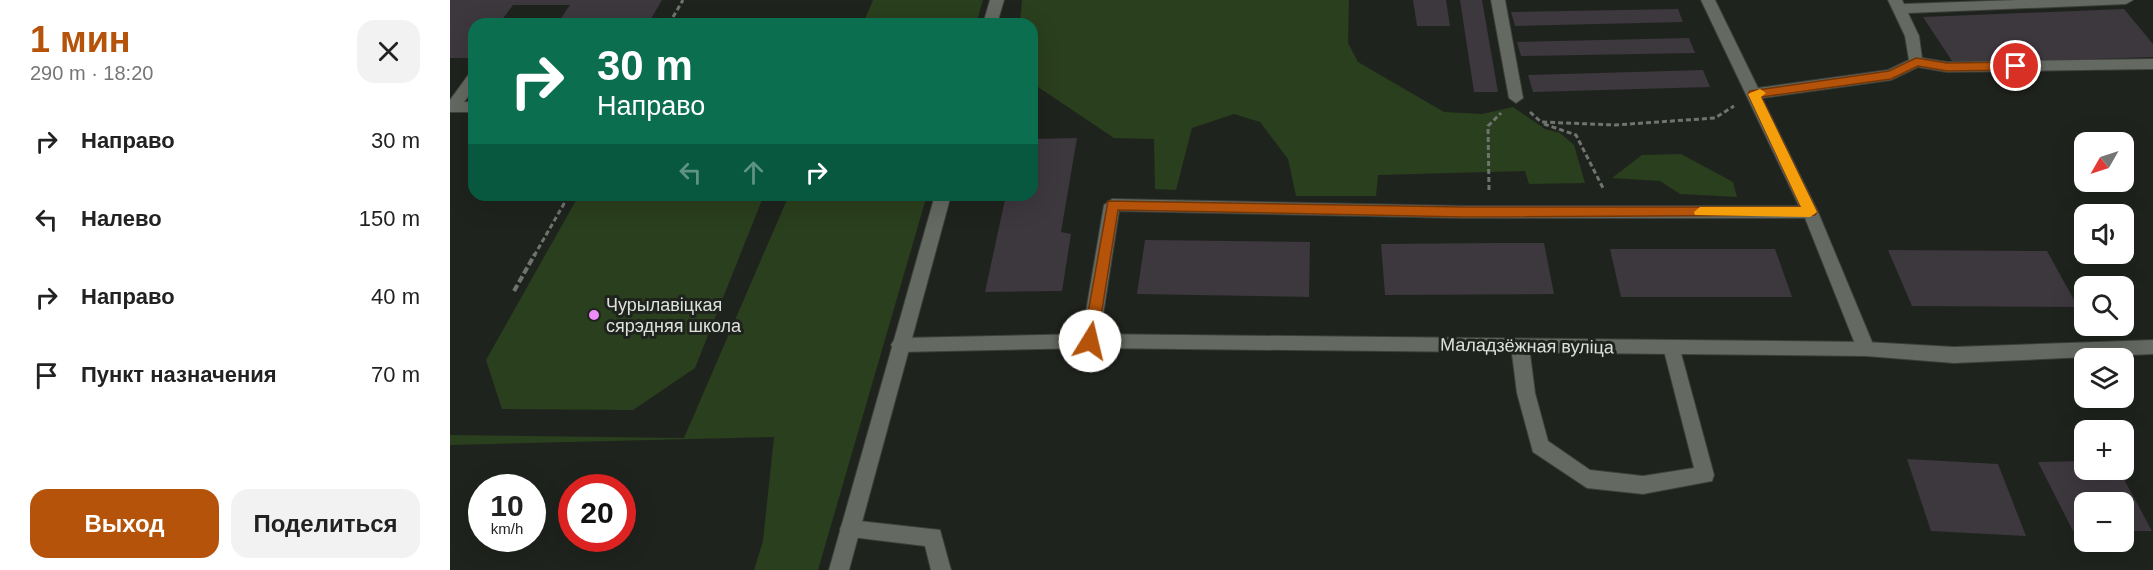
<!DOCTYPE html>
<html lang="ru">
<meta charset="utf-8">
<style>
body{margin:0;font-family:Arial,sans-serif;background:#f2f2f2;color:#222;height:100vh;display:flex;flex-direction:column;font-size:22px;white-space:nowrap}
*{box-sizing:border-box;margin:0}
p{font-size:20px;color:#767676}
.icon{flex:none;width:33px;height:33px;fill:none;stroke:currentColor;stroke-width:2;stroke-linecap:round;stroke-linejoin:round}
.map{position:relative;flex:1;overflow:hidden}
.panel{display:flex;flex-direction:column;background:#fff;width:450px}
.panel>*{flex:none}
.guide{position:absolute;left:18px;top:18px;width:570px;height:183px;border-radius:18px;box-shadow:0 6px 24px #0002;background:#0b6e4f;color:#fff;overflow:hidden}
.needle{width:39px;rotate:231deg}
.fabs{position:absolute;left:1624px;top:132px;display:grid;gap:12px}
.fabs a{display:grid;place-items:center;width:60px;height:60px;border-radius:12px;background:#fff;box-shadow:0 6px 24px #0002;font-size:30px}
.speed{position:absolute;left:18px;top:474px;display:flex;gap:12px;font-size:30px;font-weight:700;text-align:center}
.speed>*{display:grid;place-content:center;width:78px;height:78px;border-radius:50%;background:#fff;box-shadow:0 6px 24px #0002;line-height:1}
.speed small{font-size:15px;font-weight:400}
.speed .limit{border:9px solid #d22;background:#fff;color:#111}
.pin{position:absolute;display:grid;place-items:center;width:51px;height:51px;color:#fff;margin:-26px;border:3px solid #fff;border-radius:50%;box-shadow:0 2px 6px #0007}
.me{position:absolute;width:66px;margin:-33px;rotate:9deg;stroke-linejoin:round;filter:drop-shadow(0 0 4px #0008)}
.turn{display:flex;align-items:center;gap:21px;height:126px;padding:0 30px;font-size:27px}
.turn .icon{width:78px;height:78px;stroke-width:2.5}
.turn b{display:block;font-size:42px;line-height:51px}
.lanes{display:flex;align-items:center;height:57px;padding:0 30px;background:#0003;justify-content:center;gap:30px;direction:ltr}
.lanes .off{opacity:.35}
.round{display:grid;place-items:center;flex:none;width:63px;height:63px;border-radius:18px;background:#f2f2f2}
.summary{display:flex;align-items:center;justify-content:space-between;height:102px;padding:0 30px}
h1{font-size:36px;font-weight:600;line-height:45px;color:#b45309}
.button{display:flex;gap:12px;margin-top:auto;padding:12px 30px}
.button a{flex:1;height:69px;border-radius:18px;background:#b45309;color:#fff;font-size:24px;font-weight:600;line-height:69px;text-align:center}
.button a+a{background:#f2f2f2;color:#222}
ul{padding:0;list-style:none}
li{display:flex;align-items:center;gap:18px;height:78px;padding:0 30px}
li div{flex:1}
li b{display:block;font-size:22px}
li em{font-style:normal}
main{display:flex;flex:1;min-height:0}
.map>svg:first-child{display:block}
</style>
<main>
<section class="panel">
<div class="summary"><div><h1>1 мин</h1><p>290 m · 18:20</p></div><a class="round"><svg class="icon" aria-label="close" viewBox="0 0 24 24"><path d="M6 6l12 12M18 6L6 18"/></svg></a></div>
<ul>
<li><svg class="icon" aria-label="right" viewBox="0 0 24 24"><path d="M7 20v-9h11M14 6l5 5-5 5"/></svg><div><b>Направо</b></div><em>30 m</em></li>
<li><svg class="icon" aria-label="left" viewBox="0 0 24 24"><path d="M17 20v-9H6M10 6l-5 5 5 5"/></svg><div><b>Налево</b></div><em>150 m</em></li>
<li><svg class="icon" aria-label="right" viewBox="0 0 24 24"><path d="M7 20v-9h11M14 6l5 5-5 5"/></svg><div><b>Направо</b></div><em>40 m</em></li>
<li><svg class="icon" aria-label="arrive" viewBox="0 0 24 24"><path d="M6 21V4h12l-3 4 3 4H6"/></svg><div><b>Пункт назначения</b></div><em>70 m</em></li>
</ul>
<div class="button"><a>Выход</a><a>Поделиться</a></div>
</section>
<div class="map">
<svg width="1703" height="570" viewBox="0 0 1703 570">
<rect width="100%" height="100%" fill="#1f231d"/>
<path fill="#2a3f1d" d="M423,0H533L526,24H413Z
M572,0H899L898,43L908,62L994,112L1032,114L1063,107L1095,129L1110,133L1124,145L1135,183L1079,184L1075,171L928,175L926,196H846L838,159L810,122L784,114L742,128L726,190L705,189L704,139L664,138L582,83V24H570Z
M1231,154L1283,182L1287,197L1230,194L1210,181L1162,178L1192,155Z
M129,195H314L245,368L183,410L52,409L36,360Z
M339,195H477L368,570H304L313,541L324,437L0,445V435L234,438Z"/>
<path fill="#3d373e" d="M0,0H212L198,24H107L120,5H63L49,24H24V58H0Z
M963,0H996L1000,26H967Z
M1010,0H1032L1048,92H1024Z
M1228,9L1233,22L1065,26L1061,12Z
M1674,9L1703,44V57L1504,64L1473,17Z
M1239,38L1245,53L1071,56L1067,42Z
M1253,70L1260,87L1083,92L1078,75Z
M627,138L611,232L621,234L612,291L535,292L556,195H582V139Z
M695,240L860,242L859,297L687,294Z
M1046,243H1094L1104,294L935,295L931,244Z
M1160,249H1325L1342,297H1171Z
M1438,250L1597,251L1628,307L1462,306Z
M1457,459L1548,464L1576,536L1481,531Z
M1635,461V470H1669L1702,531H1674V502H1635V531H1623L1588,462Z"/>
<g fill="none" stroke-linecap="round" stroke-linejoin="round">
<defs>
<path id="service" d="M1041,0H1055L1073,98L1066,103L1059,98Z
M1251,0H1265L1308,88L1438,70L1459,60L1455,36L1438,0H1452L1454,4L1567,0H1683L1676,4L1458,13L1469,36L1472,58L1497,62L1703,59V69L1497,72L1468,67L1441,80L1312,98L1368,212L1425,349L1422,354L1416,356L1410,354L1407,349L1355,218H1013L669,211L649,341L646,346L640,348L634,346L631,341L654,205L662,199L1013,206H1349Z
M24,72V88L14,102H24V112H0V100L19,74Z
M1070,339L1076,341L1079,346L1085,393L1098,441L1140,470L1193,476L1244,468L1213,347L1216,342L1222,340L1228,342L1264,475L1262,481L1193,494L1137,488L1083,452L1067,393L1061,346L1064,341Z
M400,520L490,530L501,570H481L475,546L393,536L390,529L393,522Z"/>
<path id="minor" d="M640,334L1416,342L1504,347L1703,340V354L1504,363L1416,356L640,348L450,352L444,350L441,345L444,340L450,338Z"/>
<path id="tertiary" d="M540,0H554L547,24H533Z
M485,195H501L399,570H379Z"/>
</defs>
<use href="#service" stroke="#3c3f3a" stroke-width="2"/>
<use href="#minor" stroke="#3c3f3a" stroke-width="2"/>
<use href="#tertiary" stroke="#3c3f3a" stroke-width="2"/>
<path stroke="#70746e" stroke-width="3" stroke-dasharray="5 3" stroke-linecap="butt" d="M219,24L233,0
M1080,112L1091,122L1165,125L1265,118L1284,106
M1094,124L1126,135L1154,190
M1039,190L1038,126L1051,113
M84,256L119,195"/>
<path stroke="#70746e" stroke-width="4" stroke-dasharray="7 3" stroke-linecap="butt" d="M64,291L85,254"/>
<use href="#service" fill="#646961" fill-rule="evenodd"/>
<use href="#minor" fill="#646961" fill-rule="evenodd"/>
<use href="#tertiary" fill="#646961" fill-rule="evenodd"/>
</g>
<path fill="#b45309" stroke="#753606" stroke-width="1.5" d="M1466,58L1497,63L1566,62L1572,66L1566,70L1497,71L1468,66L1441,79L1311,97L1367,212L1365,215L1013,217L668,210L647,341L640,347L633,341L658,201L1013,207H1351L1298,94L1300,91L1439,71Z"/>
<path fill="#f59e0b" d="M1310,89L1316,93L1311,97L1367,212L1360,217L1245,215L1244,212L1250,207H1351L1298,94Z"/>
<circle fill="#ec8cfa" stroke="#1f231d" stroke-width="2" cx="144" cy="315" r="6"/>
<g text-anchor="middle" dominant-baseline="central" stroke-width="6" stroke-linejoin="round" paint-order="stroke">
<g font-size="18" fill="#dee0dc" stroke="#1f231d" text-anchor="start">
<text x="156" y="305">Чурылавіцкая<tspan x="156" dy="21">сярэдняя школа</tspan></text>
</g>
<g font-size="18" fill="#dee0dc" stroke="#1f231d">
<text transform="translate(1077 346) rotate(1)">Маладзёжная вуліца</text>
</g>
</g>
</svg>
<div class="fabs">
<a><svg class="needle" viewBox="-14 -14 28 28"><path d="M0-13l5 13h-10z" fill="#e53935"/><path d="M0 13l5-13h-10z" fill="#767676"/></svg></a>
<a><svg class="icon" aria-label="sound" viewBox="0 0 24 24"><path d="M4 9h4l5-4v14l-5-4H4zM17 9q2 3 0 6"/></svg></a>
<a><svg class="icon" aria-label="search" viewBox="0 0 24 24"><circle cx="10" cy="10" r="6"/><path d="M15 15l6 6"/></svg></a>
<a><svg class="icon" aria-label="layers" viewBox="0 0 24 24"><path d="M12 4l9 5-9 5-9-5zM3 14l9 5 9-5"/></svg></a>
<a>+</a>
<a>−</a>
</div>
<div class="speed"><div>10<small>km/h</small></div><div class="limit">20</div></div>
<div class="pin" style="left:1566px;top:66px;background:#d93025"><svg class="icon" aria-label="arrive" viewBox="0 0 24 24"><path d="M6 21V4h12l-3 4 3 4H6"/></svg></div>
<svg class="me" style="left:640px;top:341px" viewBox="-20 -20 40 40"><circle r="19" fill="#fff"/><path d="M0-13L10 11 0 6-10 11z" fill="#b45309"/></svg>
<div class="guide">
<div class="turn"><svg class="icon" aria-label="right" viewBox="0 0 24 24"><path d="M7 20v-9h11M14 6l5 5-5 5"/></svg><div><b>30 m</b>Направо</div></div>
<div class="lanes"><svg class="icon off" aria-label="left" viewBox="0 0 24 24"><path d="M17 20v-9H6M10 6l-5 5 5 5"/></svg><svg class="icon off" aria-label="ahead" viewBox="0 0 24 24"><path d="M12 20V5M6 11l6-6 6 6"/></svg><svg class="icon" aria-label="right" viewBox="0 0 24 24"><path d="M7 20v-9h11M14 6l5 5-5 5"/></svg></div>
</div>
</div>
</main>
